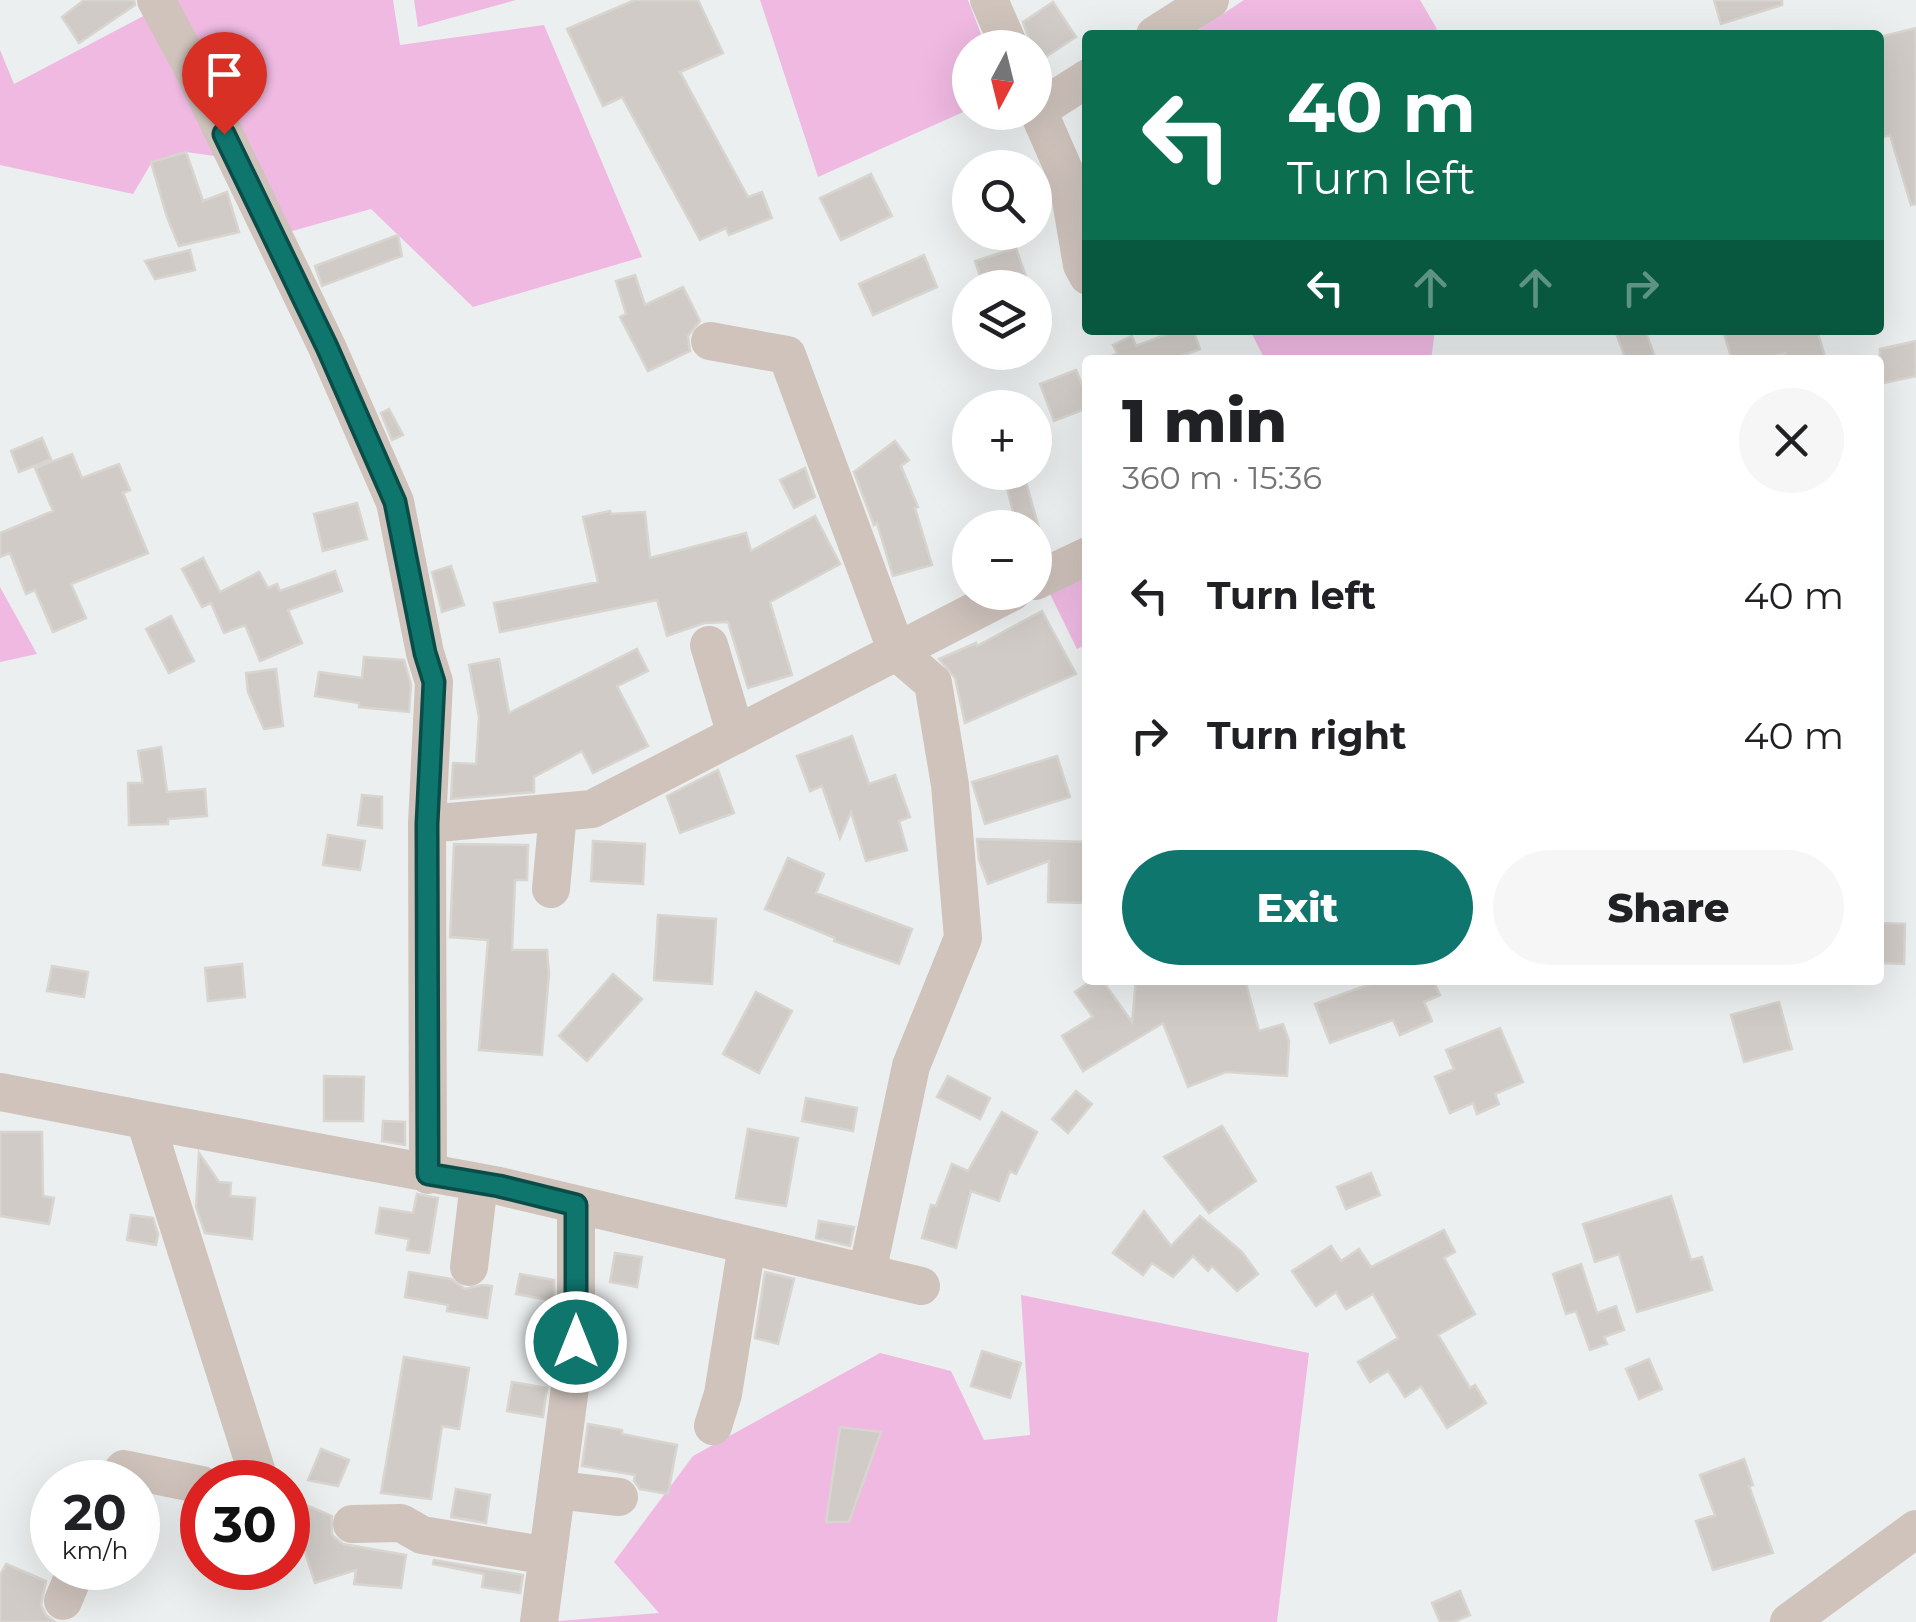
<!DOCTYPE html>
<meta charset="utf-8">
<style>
body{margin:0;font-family:Montserrat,sans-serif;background:#f6f6f6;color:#202124;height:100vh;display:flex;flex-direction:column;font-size:38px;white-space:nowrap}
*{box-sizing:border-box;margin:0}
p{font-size:32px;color:#757577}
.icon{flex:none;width:55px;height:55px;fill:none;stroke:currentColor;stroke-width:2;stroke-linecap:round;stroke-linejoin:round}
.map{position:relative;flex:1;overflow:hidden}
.panel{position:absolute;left:1082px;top:355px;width:802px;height:630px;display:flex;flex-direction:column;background:#fff;border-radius:10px;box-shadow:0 10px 40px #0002}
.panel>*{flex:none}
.guide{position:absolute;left:1082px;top:30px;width:802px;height:305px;border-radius:10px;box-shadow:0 10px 40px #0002;background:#0b6e4f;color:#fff;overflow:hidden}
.needle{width:65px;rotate:187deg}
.tools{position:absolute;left:952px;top:30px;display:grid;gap:20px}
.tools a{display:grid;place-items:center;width:100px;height:100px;border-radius:50%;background:#fff;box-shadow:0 10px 40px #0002;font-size:50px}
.speed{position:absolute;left:30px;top:1460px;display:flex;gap:20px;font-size:50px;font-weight:700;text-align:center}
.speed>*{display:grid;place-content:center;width:130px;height:130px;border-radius:50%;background:#fff;box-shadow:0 10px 40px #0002;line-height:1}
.speed small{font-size:25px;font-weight:400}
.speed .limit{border:15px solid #d22;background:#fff;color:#111}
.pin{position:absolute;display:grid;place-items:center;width:85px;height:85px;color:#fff;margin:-102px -42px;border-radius:50% 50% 50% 0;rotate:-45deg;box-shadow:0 0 10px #0007}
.pin .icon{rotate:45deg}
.me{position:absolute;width:110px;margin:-55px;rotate:0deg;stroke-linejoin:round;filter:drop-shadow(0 0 8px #0008)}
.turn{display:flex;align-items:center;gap:35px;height:210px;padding:0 40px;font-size:45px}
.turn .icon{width:130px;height:130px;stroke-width:2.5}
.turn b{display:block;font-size:70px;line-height:85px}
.lanes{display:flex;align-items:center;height:95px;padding:0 40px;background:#0003;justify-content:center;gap:50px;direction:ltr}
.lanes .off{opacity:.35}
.round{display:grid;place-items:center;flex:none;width:105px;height:105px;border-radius:52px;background:#f6f6f6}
.headline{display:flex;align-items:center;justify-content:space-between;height:170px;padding:0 40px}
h1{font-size:60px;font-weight:800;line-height:75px}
.button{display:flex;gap:20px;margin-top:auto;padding:20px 40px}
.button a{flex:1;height:115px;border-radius:60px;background:#0f766e;color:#fff;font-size:40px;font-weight:800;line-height:115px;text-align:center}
.button a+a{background:#f6f6f6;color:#202124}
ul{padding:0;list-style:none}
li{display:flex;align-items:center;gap:30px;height:140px;padding:0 40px}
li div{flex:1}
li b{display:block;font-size:38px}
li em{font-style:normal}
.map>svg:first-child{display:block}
</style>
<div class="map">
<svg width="1916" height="1622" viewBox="0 0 1916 1622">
<rect width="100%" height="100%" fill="#ecefef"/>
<path fill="#efb9e2" d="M169,0H393L400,45L544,25L642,257L473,307L371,209L285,233Z
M414,0H516L418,27Z
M760,0H968L986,47L970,48V109L818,177Z
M1244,0H1420L1437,29L1427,35H1191Z
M153,11L222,157L186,152L152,162L133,194L0,165V50L14,84Z
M1250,330H1435L1431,360H1265Z
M1087,575V644L1077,649L1048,590Z
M0,587L37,654L0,662Z
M1021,1295L1309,1353L1277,1622H546L659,1613L614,1562L693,1456L880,1353L951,1371L984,1440L1030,1435Z"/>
<path fill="#d0cbc6" stroke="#d8d5d0" stroke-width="2.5" d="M84,0H134L135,5L79,43L62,17Z
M635,0H698L723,53L680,72L748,197L762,192L772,218L729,235L726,228L700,240L622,97L603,106L567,29Z
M1714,0H1782V5L1721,24Z
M1053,2L1076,37L1035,64V48H1032L1023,22Z
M1916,28V204L1911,205L1890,135L1880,138V37Z
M186,152L203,201L227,192L239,232L179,246L167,217L151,162Z
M871,174L892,216L841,240L820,198Z
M398,235L402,256L322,286L315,266Z
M1016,248L1027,280L1005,288H984L975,261Z
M190,250L195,270L155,279L145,261Z
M924,255L937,287L873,315L859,284Z
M635,275L645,305L683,287L700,321L688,336L690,351L648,371L620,317L626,314L616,281Z
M1178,330H1193L1200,349L1171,360H1104L1117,353L1113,345L1132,336L1136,346Z
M1615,330H1645L1656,360H1626Z
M1723,330H1817L1826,360H1787L1785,353L1763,360H1732Z
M1916,341V376L1880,384V349Z
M1076,370L1088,398V408L1054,421L1040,384Z
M389,409L403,435L392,440L381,413Z
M42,438L51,459L19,472L11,451Z
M895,441L909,460L901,466L918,507L915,508L932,565L893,576L877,523L874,525L854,472Z
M72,454L82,478L119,464L130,490L123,493L148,553L71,584L86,618L53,632L35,590L26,594L10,553L0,557V533L53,511L35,468Z
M805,468L815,497L794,508L780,480Z
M1003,472H1023L1039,528H1017Z
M357,503L367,539L323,551L314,514Z
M610,511L611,514L645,512L650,558L746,533L751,551L815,516L840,564L770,602L792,675L748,688L728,622L704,623L667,636L657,600L500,632L494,603L598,582L583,517Z
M203,558L220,592L259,572L268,588L277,584L280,591L335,571L342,591L288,610L302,643L260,661L245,625L224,633L211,603L202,607L182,569Z
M451,566L464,605L442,612L432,572Z
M1042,611L1076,674L965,723L955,678L939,659L976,643L977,646Z
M171,616L194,661L169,673L146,629Z
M637,649L648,671L617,686L648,746L593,773L582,751L534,777V792L451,799L453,763L476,764L479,717L469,665L499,659L509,713Z
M364,657L404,660L411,685L409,712L359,707V703L315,696L319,672L362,678Z
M276,669L283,726L264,729L248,692L246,673Z
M852,736L869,784L895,775L910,817L899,821L907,850L866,861L851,812L840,838L822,786L810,791L797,756Z
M161,747L167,792L205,789L207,816L168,819V824L129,825L128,783H143L138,751Z
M1057,756L1070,797L985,824L972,782Z
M718,770L734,813L680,833L667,796Z
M362,795L382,797V828L358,825Z
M328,835L365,841L360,870L323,865Z
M977,839L1088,842L1087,903L1048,902L1049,861L988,884L979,860Z
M593,841L645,844L643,884L591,881Z
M454,844L528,845L527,880H515L512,950H547L549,974L542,1055L479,1050L488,940L450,937Z
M788,858L824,874L816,893L912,929L899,964L834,941L835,938L765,909Z
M658,915L716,919L712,984L654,980Z
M1880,923L1905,924L1904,964L1880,963Z
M242,964L245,997L208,1001L205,968Z
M52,966L88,972L84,997L47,991Z
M613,974L642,999L587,1061L559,1036Z
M1092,980H1102L1132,1022L1136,980H1245L1259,1031L1283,1024L1289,1041L1287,1076L1226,1072L1188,1087L1163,1023L1083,1071L1062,1036L1093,1017L1075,992Z
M1381,980H1433L1440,995L1424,1002L1432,1021L1400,1035L1393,1020L1330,1043L1315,1004Z
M756,992L792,1011L759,1073L723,1054Z
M1779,1002L1792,1049L1744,1062L1731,1015Z
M1500,1028L1523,1082L1495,1094L1499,1104L1477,1114L1473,1103L1450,1113L1435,1077L1454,1069L1446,1050Z
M324,1076L364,1077L363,1121H324Z
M948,1076L990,1098L980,1119L937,1097Z
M1076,1091L1092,1104L1068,1133L1052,1119Z
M806,1098L857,1108L853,1131L802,1121Z
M1002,1112L1037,1132L1016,1174L1010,1171L999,1201L971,1191L956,1248L922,1238L931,1205L936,1206L952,1164L968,1171Z
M383,1121L405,1122V1145L382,1141Z
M1222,1126L1256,1181L1209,1213L1164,1157Z
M748,1129L798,1138L786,1206L736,1198Z
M0,1132H42L43,1196L54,1198L49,1224L0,1216Z
M199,1153L219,1182L231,1183L230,1196L255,1198L252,1239L205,1233L196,1207Z
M1371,1173L1380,1195L1346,1209L1337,1187Z
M417,1194L438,1198L429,1253L407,1250L409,1239L376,1233L380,1208L413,1213Z
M1671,1196L1691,1260L1702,1257L1712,1290L1637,1312L1619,1254L1595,1262L1583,1224Z
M1144,1211L1171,1246L1200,1216L1242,1252L1258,1274L1237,1291L1212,1266L1208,1271L1193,1256L1173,1277L1152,1263L1143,1275L1113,1253Z
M131,1215L153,1218L158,1234L156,1245L127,1240Z
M819,1221L854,1227L850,1246L816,1238Z
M1444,1230L1455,1252L1444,1258L1475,1314L1438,1335L1470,1388L1475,1385L1486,1403L1447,1428L1421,1386L1405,1397L1388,1371L1370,1382L1358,1362L1398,1338L1373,1294L1346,1309L1336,1292L1316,1306L1292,1271L1331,1246L1341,1261L1359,1249L1371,1267Z
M615,1253L642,1257L637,1287L610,1282Z
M1581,1264L1597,1313L1616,1306L1624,1330L1604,1337L1607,1344L1590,1350L1576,1311L1566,1314L1553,1274Z
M409,1272L451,1279L465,1289L482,1285L492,1286L487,1318L447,1311L448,1305L405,1297Z
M765,1272L794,1279L778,1344L755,1338Z
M520,1274L554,1280V1301L516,1294Z
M598,1329L625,1334L621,1358L597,1354Z
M982,1351L1021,1363L1010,1398L971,1386Z
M404,1357L469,1368L459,1429L442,1426L431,1499L381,1493Z
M1649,1359L1662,1389L1639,1399L1626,1369Z
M512,1382L547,1388L543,1417L507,1411Z
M588,1424L622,1430V1434L677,1445L668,1494L640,1489L634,1481L635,1475L582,1466Z
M840,1427L881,1432L849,1522H826Z
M321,1449L349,1460L338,1486L308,1480Z
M1744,1459L1753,1485L1749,1486L1773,1553L1713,1570L1696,1521L1715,1515L1700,1475Z
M456,1489L490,1495L486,1523L451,1517Z
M301,1503L332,1516V1535L343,1544L406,1555L401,1588L354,1584L356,1570L315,1583L295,1522Z
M434,1560L523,1575L520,1593L482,1587L484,1574L433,1564Z
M6,1564L46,1581L41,1605L46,1615L55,1622H0V1575Z
M1460,1591L1470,1615L1453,1622H1440L1432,1603Z"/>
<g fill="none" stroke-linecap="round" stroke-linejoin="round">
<path stroke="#cfc3bc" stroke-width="38" d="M156,0L190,63L327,347L395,502L425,653L434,682L427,824L428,1175
M989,0L1010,48
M1155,35L1210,0
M1035,104L1067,177L1082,265L1088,276
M1038,110L1088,78
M710,341L787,355L897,652L933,683L950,785L963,938L911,1066L867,1273
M1035,581L1088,556
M709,645L736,735
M427,824L592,809L1012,592
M551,889L558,813
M0,1092L145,1120L260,1482
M145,1120L499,1186L921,1286
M469,1267L479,1183
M713,1426L723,1394L747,1245
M113,1482L124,1469L202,1485
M557,1490L619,1497
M352,1524L401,1523L422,1535L548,1556
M63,1601L77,1568
M539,1622L576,1342V1205
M1789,1622L1916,1529"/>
</g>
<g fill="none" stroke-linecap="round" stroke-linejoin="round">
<defs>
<path id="route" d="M224,134L327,347L395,502L425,653L434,682L427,824L428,1174L499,1186L576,1205V1342"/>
</defs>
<use href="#route" stroke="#0a4d48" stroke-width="25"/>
<use href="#route" stroke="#0f766e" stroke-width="18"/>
</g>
</svg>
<div class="tools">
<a><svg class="needle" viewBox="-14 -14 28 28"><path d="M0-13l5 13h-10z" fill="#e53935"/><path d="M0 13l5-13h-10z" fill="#757577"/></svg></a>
<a><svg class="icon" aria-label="search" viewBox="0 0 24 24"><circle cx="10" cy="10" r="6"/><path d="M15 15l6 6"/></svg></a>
<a><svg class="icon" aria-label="layers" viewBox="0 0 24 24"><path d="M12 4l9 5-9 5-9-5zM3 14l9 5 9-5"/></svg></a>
<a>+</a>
<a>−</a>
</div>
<div class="speed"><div>20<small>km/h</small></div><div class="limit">30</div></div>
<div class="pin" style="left:224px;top:134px;background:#d93025"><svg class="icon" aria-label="arrive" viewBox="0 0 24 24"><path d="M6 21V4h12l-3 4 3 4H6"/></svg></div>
<svg class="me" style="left:576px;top:1342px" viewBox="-20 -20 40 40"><circle r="17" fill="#0f766e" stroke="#fff" stroke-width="3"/><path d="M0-11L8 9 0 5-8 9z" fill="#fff"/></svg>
<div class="guide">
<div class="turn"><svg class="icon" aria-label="left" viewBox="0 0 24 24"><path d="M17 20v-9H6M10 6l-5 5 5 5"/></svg><div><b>40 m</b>Turn left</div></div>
<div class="lanes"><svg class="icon" aria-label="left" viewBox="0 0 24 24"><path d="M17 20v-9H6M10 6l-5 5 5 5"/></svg><svg class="icon off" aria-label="ahead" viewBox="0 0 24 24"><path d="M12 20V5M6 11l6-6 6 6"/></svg><svg class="icon off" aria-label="ahead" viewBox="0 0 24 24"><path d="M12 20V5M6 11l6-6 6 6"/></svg><svg class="icon off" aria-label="right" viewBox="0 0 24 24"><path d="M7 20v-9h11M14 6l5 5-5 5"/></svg></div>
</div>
<section class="panel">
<div class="headline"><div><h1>1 min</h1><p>360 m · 15:36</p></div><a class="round"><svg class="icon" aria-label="close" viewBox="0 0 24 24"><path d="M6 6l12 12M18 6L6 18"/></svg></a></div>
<ul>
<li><svg class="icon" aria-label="left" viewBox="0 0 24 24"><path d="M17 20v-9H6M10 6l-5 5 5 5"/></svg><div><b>Turn left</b></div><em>40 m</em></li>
<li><svg class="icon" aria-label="right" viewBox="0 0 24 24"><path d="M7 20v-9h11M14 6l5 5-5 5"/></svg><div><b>Turn right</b></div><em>40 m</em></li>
</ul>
<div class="button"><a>Exit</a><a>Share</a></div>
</section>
</div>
